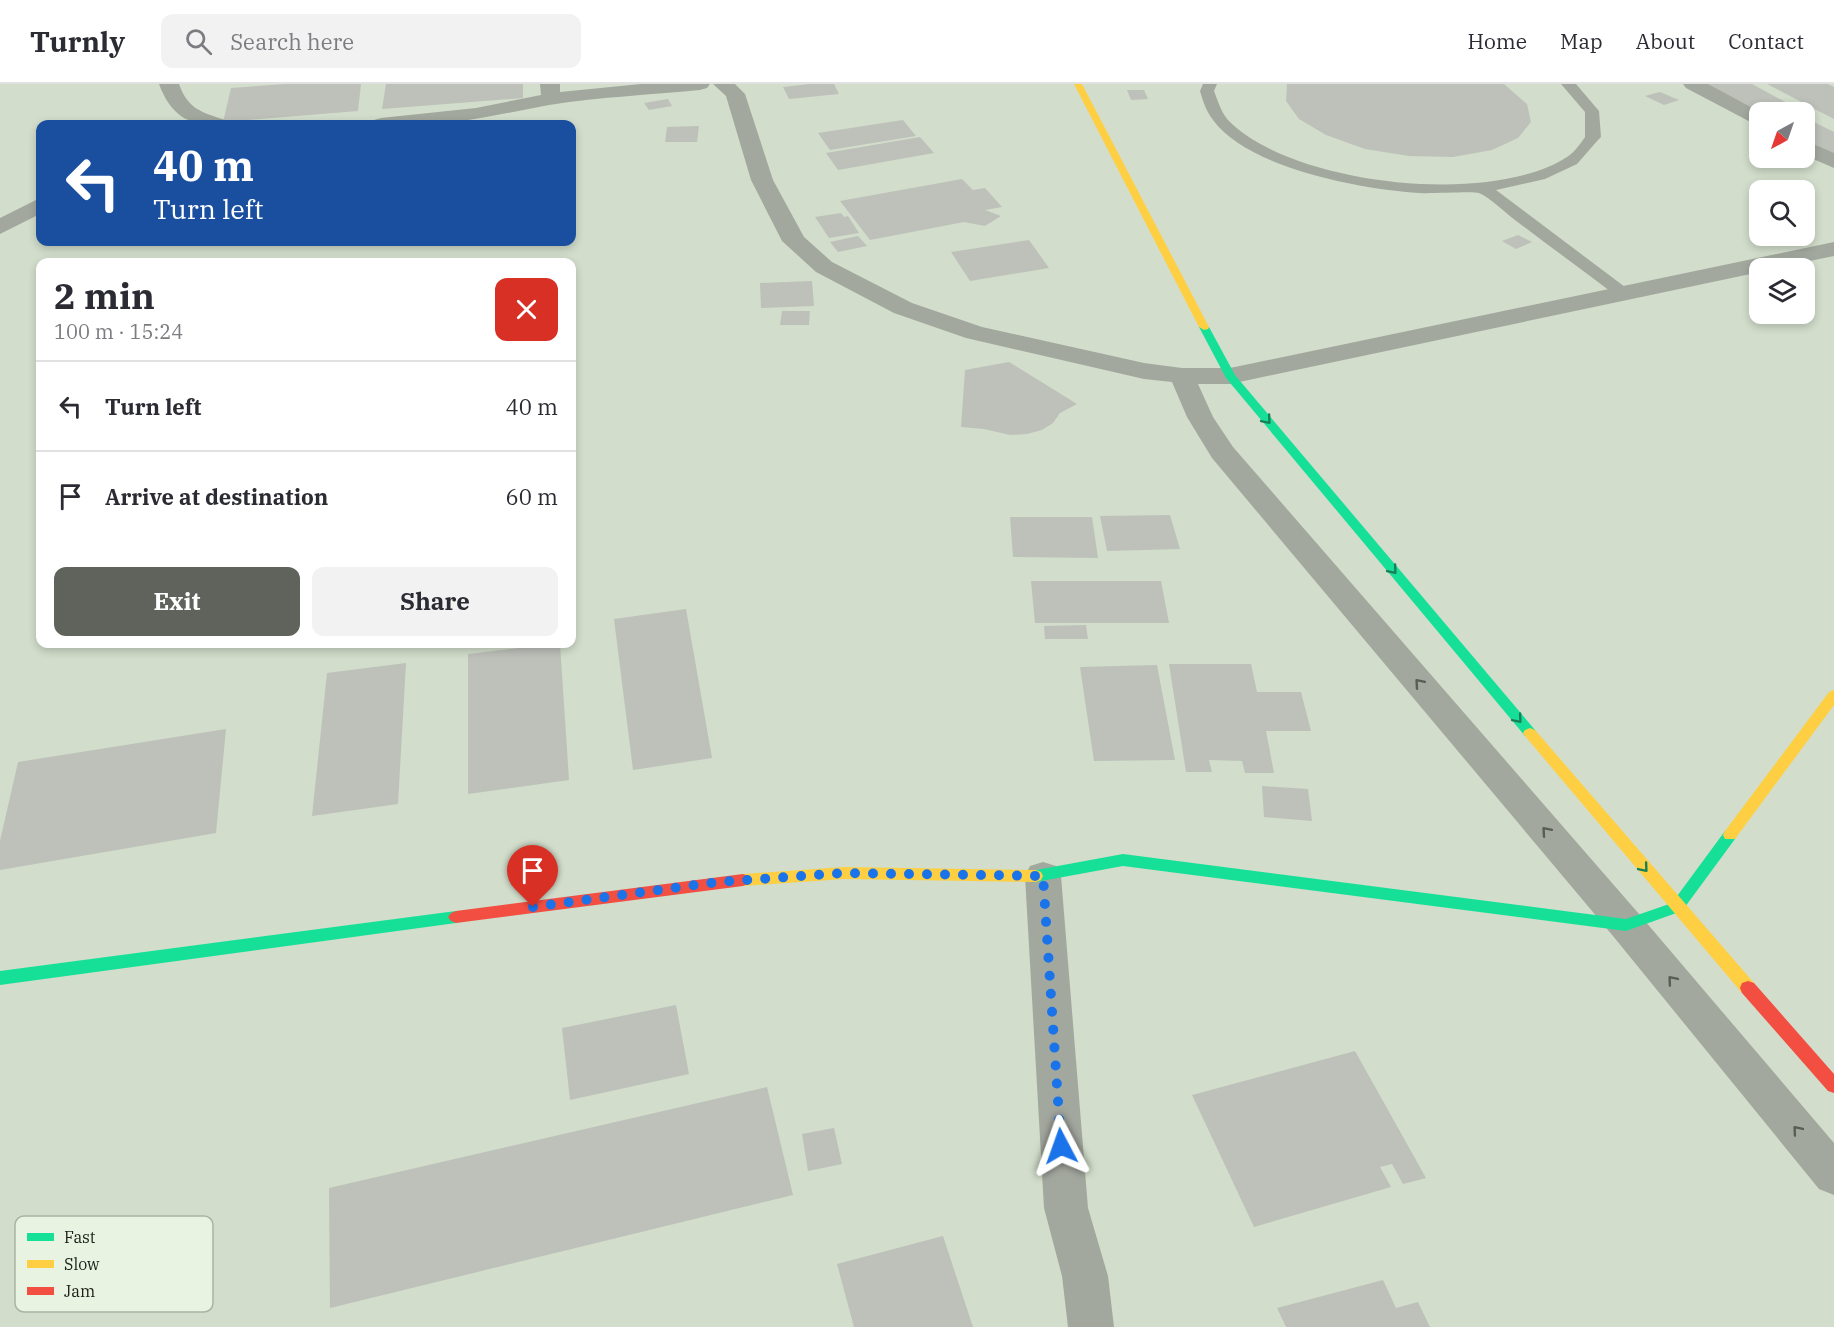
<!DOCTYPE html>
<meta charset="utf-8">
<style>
body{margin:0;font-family:"IBM Plex Serif",serif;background:#f2f2f3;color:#2b2b33;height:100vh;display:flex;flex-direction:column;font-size:22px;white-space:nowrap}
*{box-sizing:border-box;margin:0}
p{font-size:20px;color:#7c7c81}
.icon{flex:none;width:33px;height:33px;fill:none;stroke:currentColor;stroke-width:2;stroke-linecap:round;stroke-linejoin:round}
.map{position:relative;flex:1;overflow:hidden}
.details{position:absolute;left:36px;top:174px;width:540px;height:390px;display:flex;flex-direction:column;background:#fff;border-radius:12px;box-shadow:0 3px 9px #0003}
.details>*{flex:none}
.hud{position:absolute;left:36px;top:36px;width:540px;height:126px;border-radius:12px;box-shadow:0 3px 9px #0003;background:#1a4fa0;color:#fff;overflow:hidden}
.needle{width:39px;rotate:220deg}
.tools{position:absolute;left:1749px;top:18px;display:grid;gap:12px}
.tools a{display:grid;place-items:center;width:66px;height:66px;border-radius:12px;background:#fff;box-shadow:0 3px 9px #0003;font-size:30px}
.pin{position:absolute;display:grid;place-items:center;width:51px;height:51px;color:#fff;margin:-62px -26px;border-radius:50% 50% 50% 0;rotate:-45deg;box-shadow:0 0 6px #0007}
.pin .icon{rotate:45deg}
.me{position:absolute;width:66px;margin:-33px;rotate:356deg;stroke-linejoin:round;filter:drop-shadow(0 0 4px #0008)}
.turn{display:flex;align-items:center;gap:21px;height:126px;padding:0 18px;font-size:27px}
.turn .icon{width:78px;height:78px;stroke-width:2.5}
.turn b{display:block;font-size:42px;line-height:51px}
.round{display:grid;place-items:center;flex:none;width:63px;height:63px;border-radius:12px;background:#f2f2f3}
.summary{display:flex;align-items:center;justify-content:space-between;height:102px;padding:0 18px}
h1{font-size:36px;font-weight:700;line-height:45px}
.button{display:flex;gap:12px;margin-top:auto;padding:12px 18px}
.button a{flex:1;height:69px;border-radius:12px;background:#5f635c;color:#fff;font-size:24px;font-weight:700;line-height:69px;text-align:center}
.button a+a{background:#f2f2f3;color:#2b2b33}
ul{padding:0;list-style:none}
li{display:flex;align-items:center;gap:18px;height:90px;padding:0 18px;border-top:2px solid #e1e1e2}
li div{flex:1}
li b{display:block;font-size:22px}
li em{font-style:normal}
header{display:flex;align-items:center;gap:36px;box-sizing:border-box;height:84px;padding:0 30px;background:#fff;border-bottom:2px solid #e1e1e2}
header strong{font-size:28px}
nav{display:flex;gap:33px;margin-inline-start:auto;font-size:21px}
.search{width:420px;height:54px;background:#f2f2f3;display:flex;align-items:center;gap:15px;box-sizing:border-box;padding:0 21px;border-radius:12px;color:#7c7c81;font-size:22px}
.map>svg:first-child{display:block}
</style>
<header>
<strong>Turnly</strong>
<div class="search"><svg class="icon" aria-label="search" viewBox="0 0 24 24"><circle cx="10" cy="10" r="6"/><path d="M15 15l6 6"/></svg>Search here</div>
<nav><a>Home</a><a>Map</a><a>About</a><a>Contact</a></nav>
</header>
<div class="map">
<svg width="1834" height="1243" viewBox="0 0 1834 1243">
<rect width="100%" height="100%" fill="#dce2d8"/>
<path fill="#d2ddcb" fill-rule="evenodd" d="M0,0H1834V1243H0ZM1760,28H1804V74H1760ZM40,40H572V158H40ZM1760,106H1804V152H1760ZM40,178H572V560H40ZM1760,184H1804V230H1760Z"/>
<path fill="#bdc1ba" d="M286,0H361L358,27L223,38L231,4Z
M386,0H523V14L382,25Z
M810,0H834L839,10L789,15L783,3Z
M1287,0H1504L1527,20L1531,38L1518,54L1492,66L1453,73L1409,72L1365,65L1326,51L1299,35L1286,17Z
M1707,0H1752L1787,19L1752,25Z
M1767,0H1828L1834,3V35Z
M1127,6H1144L1148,15L1131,16Z
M1660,8L1679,16L1664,21L1645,12Z
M668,15L672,22L649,26L644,19Z
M1804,33L1834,48V71L1804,55Z
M903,36L916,52L830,66L818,49Z
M699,42L697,58H665L667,43Z
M920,53L934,69L838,86L826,69Z
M962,95L973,106L985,104L1002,123L985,126L1001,132L985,142L964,138L870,156L840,117Z
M841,129L844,133L848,132L859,149L829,154L815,133Z
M1518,151L1532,158L1516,165L1502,157Z
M858,152L867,162L838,168L830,158Z
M1029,156L1049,184L970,197L951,168Z
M812,197L814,222L761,224L760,199Z
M782,227H810L809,241H780Z
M1009,278L1077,320L1060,329L1053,339L1042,346L1027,350L1010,351L984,345L961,343L965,286Z
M1170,431L1180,465L1107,467L1100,432Z
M1010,433H1092L1098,474L1013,473Z
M1031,497H1161L1169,539H1035Z
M686,525L712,674L633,686L614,535Z
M1086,541L1088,555H1045L1044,542Z
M551,560H560L569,696L468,710V570Z
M406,579L398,720L312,732L327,589Z
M1169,580H1251L1257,608H1301L1311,647H1266L1274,689H1245L1242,677L1209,676L1212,688H1186Z
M1157,581L1175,676L1094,677L1080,583Z
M226,645L216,749L0,786V757L18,678Z
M1262,702L1308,705L1312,737L1264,733Z
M676,921L689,990L570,1016L562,944Z
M1355,967L1426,1094L1403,1100L1392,1080L1380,1083L1391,1103L1254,1143L1192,1011Z
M767,1003L793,1111L330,1224L329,1104Z
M834,1044L842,1080L808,1087L802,1050Z
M943,1152L973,1243H854L837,1180Z
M1383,1196L1396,1224L1418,1218L1430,1243H1286L1277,1224Z"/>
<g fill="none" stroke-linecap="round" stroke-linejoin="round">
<path fill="#a3a89f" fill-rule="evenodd" d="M1203,0H1217L1214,7C1218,17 1221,28 1228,36C1291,101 1491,123 1567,73C1575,68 1580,60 1585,53V28L1561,0H1576L1599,27L1601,53L1598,56L1577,80L1545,95L1496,106L1633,209L1630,213H1618C1584,187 1549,162 1515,136C1504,128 1491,114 1479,109C1473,107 1430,110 1419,109C1362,105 1249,85 1213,36C1206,27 1203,17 1200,7Z"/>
<path fill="#a3a89f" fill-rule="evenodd" d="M159,0H179C188,25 201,28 225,36L228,40C193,44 172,35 159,0Z
M540,0H560V8L641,0H710L707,4L700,6C650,11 598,13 549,21C490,32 431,47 371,40L374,36L381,34L476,24L541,11Z
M713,0H735L745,10L773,96L804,153L832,178L912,219L982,243L1144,279L1182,284H1230L1834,158V172L1775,184H1760V188L1230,300H1198L1213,333L1233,363L1639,830L1834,1059V1111L1819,1105L1613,852L1212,374L1187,333L1172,298L1144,295L966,254L894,229L816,188L782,157L751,96L726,12Z
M1683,0H1708L1760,28V43L1686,4Z
M1804,56L1834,69V84L1804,71Z
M40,114V130L0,150V134Z
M1043,778L1056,782L1061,792L1088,1124L1108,1192L1114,1243H1068L1062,1192L1044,1124L1025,792L1030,782Z"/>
<path fill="#16e098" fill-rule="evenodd" d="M1204,240L1209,243L1235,291L1535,646L1537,649L1535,652H1525L1226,294L1199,243Z
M1730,745L1735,747L1737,751L1735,755L1682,827L1626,847L1123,782L1036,798L1031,796L1029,792L1031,788L1036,786L1123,770L1626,835L1672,819L1725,747Z
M456,827L461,829L464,833L461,837L456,839L0,901V887Z"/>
<path fill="#ffcf43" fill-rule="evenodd" d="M1074,0H1082L1209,243L1208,245L1204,246L1199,243Z
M1834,606V621L1735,755H1725L1723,751L1725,747L1829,608Z
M1530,644L1535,646L1754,899L1756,904L1754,909L1748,911L1742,909L1525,652L1523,649L1525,646Z
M844,783L1036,786L1041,788L1043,792L1041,796L1036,798L844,795L743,802L738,800L735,796L738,792L743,790Z"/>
<path fill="#f24e42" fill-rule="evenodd" d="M743,790L748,792L751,796L748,800L743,802L456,839L451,837L448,833L451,829L456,827Z
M1748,897L1754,899L1834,990V1009L1828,1007L1742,909L1740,904L1742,899Z"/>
</g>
<defs><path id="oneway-chevron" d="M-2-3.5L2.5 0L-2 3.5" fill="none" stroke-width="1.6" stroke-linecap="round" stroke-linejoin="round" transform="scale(1.5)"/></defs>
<g stroke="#188058">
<use href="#oneway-chevron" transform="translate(1267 336) rotate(50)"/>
<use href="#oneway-chevron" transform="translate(1393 486) rotate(50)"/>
<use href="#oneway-chevron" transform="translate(1518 635) rotate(50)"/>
<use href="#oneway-chevron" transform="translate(1644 784) rotate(50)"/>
</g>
<g stroke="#585d55">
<use href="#oneway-chevron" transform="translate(1419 599) rotate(-131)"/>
<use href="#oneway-chevron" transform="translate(1546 747) rotate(-131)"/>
<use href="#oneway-chevron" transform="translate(1672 896) rotate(-130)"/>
<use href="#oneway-chevron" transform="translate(1797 1046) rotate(-130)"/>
</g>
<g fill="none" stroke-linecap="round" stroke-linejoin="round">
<path stroke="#1a73e8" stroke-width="10" stroke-dasharray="0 18" d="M533,823L718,798L844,789L1043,792L1061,1062"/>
</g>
<rect x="15" y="1132" width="198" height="96" rx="9" fill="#e8f3e1" stroke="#aab3a5" stroke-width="1.5"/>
<rect x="27" y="1149" width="27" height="8" fill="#16e098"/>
<rect x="27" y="1176" width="27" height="8" fill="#ffcf43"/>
<rect x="27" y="1203" width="27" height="8" fill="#f24e42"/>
<g font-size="16" fill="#1b1f19">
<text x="64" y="1159">Fast</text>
<text x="64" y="1186">Slow</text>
<text x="64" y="1213">Jam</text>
</g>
</svg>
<div class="tools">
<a><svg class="needle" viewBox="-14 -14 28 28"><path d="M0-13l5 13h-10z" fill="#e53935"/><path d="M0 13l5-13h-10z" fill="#7c7c81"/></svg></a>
<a><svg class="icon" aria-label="search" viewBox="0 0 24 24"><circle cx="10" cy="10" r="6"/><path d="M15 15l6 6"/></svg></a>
<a><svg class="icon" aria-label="layers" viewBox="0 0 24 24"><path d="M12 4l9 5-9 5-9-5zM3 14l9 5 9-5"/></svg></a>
</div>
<div class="pin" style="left:533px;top:823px;background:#d93025"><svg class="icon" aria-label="arrive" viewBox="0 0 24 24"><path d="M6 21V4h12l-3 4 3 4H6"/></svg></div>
<svg class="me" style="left:1061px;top:1062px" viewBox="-20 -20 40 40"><path d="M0-17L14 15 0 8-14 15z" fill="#1a73e8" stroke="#fff" stroke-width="4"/></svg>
<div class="hud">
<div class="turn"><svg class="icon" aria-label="left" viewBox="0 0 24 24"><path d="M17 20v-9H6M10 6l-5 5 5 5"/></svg><div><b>40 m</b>Turn left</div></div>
</div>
<section class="details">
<div class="summary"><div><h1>2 min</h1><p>100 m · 15:24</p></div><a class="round" style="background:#d93025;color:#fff"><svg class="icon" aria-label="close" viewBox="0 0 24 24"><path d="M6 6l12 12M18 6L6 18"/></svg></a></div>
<ul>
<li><svg class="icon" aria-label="left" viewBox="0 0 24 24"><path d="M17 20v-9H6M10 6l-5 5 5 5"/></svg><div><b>Turn left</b></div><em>40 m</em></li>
<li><svg class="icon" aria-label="arrive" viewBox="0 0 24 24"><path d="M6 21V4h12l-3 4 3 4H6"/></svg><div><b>Arrive at destination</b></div><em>60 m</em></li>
</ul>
<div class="button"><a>Exit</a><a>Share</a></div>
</section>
</div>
